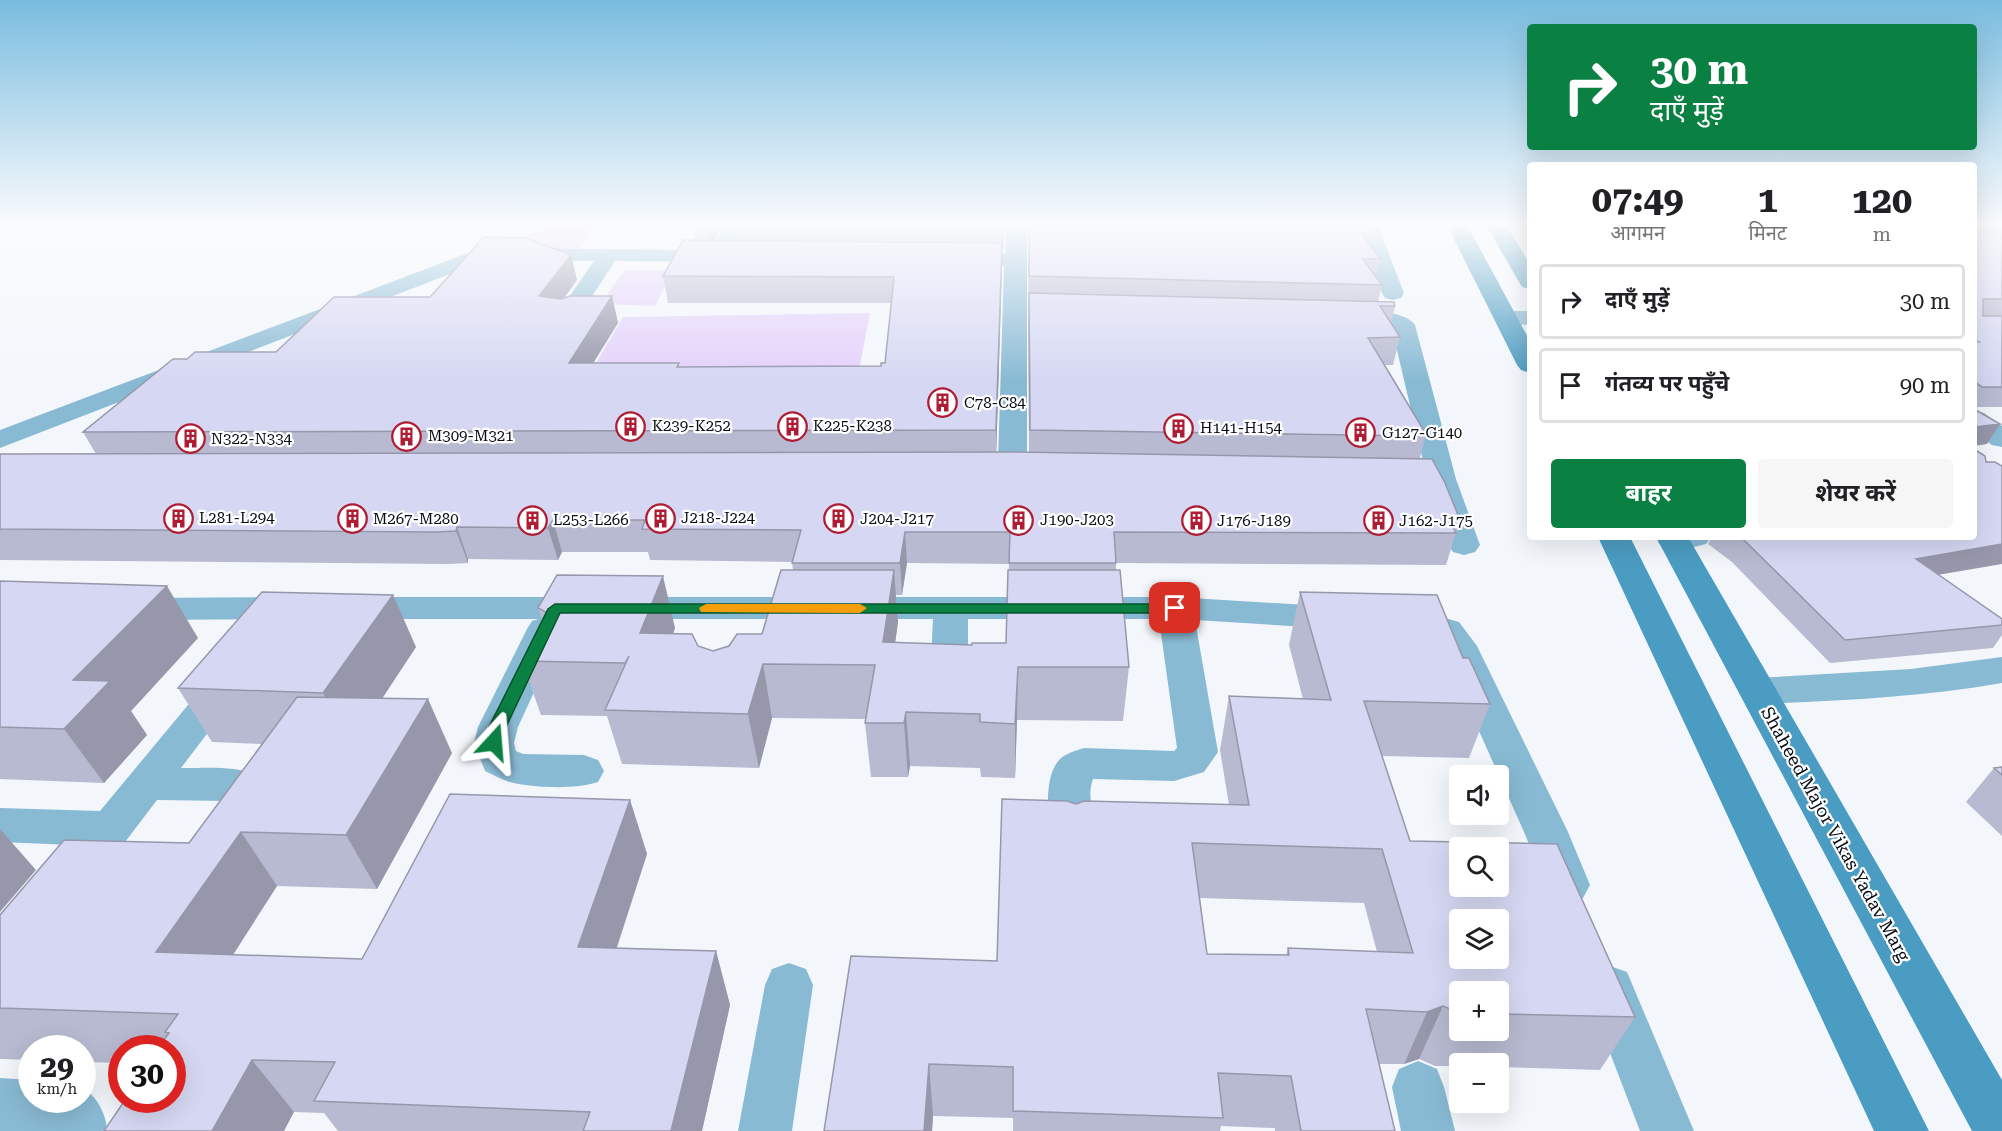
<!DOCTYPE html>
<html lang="hi">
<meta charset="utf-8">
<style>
body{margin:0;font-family:"Roboto Serif","Noto Sans Devanagari",serif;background:#f6f6f6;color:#202124;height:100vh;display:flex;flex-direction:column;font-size:22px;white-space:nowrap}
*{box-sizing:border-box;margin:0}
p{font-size:20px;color:#757577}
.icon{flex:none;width:33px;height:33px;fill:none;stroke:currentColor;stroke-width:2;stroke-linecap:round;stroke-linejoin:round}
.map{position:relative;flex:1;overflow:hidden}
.side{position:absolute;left:1527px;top:162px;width:450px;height:378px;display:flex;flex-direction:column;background:#fff;border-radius:6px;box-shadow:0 6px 24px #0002}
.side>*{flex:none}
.guide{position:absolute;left:1527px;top:24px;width:450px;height:126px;border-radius:6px;box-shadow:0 6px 24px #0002;background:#0b8043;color:#fff;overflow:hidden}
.buttons{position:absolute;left:1449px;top:765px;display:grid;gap:12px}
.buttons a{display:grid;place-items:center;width:60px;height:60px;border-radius:6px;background:#fff;box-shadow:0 6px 24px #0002;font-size:30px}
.speed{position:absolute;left:18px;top:1035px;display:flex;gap:12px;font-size:30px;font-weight:700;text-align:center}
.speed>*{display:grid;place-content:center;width:78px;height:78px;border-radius:50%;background:#fff;box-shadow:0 6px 24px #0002;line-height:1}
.speed small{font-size:15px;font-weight:400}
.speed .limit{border:9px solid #d22;background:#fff;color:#111}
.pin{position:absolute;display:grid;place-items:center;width:51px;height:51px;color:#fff;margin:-26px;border-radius:12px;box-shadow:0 3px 9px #0006}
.me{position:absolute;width:66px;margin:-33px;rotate:19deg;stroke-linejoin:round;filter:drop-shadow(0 0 4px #0008)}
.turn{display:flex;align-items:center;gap:21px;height:126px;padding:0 24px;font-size:27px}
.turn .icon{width:78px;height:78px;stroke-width:2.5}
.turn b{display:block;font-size:42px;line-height:51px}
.eta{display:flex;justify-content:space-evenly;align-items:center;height:102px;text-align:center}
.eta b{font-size:36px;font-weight:700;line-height:42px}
.cta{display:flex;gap:12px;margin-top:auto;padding:12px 24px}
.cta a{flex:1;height:69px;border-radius:6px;background:#0b8043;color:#fff;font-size:24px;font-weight:700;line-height:69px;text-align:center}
.cta a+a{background:#f6f6f6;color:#202124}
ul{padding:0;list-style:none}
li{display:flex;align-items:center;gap:18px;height:75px;margin:0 12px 9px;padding:0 12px;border:3px solid #e0e0e0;border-radius:6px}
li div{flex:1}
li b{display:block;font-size:22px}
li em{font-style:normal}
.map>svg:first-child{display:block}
</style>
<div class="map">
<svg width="2002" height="1131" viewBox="0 0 2002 1131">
<rect width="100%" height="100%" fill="#f3f7fb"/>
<path fill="#e4d1fb" d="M561,223H597L578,249L503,248L504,244Z
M625,270L673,271L655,306L600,304Z
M870,313L856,385L584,384L623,317Z"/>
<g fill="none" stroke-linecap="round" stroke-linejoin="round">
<path fill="#89bad4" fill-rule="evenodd" d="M726,223H746L727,261L719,262L615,261L575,322L567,324L559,322L555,317L594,261L486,260L0,448V430L476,250L483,248L712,250Z
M1007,223H1027V471L1022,477C1007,481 991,481 976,477L971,471L976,465L998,462L1004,266L956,265L948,264L945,259L948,254L956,253H1005Z
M1357,223H1377L1404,293L1401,298L1393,300L1385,298L1382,293Z
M1347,311C1365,311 1404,309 1415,325L1456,479L1480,545L1475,552L1464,555L1453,552L1448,545L1430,487H1400L1390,484L1385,478L1390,472L1400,469H1425L1392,329L1383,326L1339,323L1335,318L1339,313Z
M1507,311H1530V325L1499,323L1495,318L1499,313Z
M1974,411L1984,413L2002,426V447L1992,445L1974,432Z
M1661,537H1711L1706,544L1674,552L1663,549L1658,542Z
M293,597L305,600L310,608L305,616L293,619L135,620L123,617L118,609L123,601L135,598Z
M354,597H1175L1340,607L1352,610L1357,618L1352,626L1340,629L1195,620L1218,752L1204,772L1174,781L1093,779C1084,803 1102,824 1088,850L1073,856L1058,850C1047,830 1042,779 1059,760C1066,753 1075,751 1084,748L1174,751L1177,748L1159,619H968V679L962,688L949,692L936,688L930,679L933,619H552L558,621L563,629L518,727L514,743L516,751L523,754L584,755L598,760L604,771L598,782C577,789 542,788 519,784C507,783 496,776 485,771L474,743L478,727L527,629L532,621L538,619H354L342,616L337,608L342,600Z
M1421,611L1459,622L1477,646L1568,832L1590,885L1583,898L1567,904L1551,898L1524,832L1443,650L1433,638L1409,631L1403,623L1409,615Z
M2002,657V683C1921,697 1839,701 1757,704L1744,700L1738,691L1744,682L1757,678L1911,669Z
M225,672L238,676L244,685L181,768C207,769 275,760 271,802C270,810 263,819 259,827L244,832L229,827L223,815L229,801L157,800L90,888L74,894L58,888L52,875L58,862L72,845L0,842V808L100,811L212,676Z
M789,963L806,969L813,985L792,1131H738L765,985L772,969Z
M1610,966L1627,972L1694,1131H1640L1585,988L1593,972Z
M1418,1061L1437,1069L1444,1087L1455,1131H1401L1392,1087L1399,1069Z
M0,1078L32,1080V1100H82V1088C97,1095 107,1116 107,1131H0Z"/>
<path fill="#4b9cc2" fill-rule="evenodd" d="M1446,223H1466L1530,341V373L1521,370L1517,365Z
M1485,223H1505L1530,264V289L1522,287L1519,282Z
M1598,537H1630L1929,1131H1874Z
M1656,537H1688L2002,1080V1131H1972Z"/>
</g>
<path fill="#b8bad1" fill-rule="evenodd" d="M725,223L714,240L735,241L732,224L733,223H1005L1003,251H1002L996,452H1029L1028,319L1029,223L1372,233L1369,244L1380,259L1376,277L1382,285L1378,302L1395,306L1391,323L1400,337L1393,365H1385L1426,434L1420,458L1460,520L1446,565L1116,563V570L1129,667L1123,721L1017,720L1015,778L981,777L980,768L910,766L908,777H871L865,723L866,719L772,718L759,768L622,764L607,716L541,715L522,661L543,623L538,608L675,628L673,634L698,646L713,651L762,634L793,570L792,562L650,560L648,552H562L558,560L468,559V563L449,564L0,560V454H96L83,432L187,359L276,352L430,297L571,255L577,280L564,298L612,296L618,323L593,363L680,367H798L881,366L885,363L891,303H668L663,276L695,240L693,224ZM907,563L1009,564L1006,643L972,645L895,643L898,622L896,595H902Z
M1519,223H1530V235Z
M1974,223H2002V407H1974V233H1977L1974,231Z
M1712,537H1974L1939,575L2002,619V635L1993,648L1830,663L1732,562L1708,544Z
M0,581L198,638L131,711L147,735L104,783L0,779Z
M1300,592L1463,658L1490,704L1469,758L1382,756L1410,841L1635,1017L1600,1070L1498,1067V1064H1460V1066H1435L1419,1059L1404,1064H1379L1395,1131H1275V1128L1221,1126L1220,1131H1013V1118L933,1116L932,1131H824L997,961L1076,804L1229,805L1220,750L1229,696L1303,699L1289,645ZM1200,898L1364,903L1377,952L1288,948L1286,955L1207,954ZM1460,992H1498V1030H1460Z
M416,647L382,698L452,753L377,889L277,886L233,955L362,959L630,800L647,854L617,948L716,951L730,1005L702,1131H338L324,1113L294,1112L172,1048H122V1063L82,1062V1048H32V1060L0,1059V915L189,843L262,744L212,742L178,688Z
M2002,767V836L1966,802L1994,768Z"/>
<path fill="#9697aa" d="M707,223H725L710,248L706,224Z
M1003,223H1005L1003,251Z
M1002,243V268L996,460V430Z
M571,255L577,280L546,323L539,296Z
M612,296L618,323L576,391L569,363Z
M2000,424L1987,444L1974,446V427Z
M553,520L562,552L558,560L548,528Z
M457,527L468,559V563L456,531Z
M905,532L907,563L902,595L900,563Z
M2002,544V564L1902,581L1916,559Z
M894,570L898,622L888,696L883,642Z
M663,576L675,628L654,687L640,633Z
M167,586L198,638L131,711L147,735L104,783L64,729L73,680Z
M393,595L416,647L351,746L323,693Z
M763,664L772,718L759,768L748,714Z
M1018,667L1017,720L1015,778V724Z
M428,699L452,753L377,889L346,835Z
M906,712L910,766L908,777L904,723Z
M630,800L647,854L599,1001L578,947Z
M0,829L36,870L0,912Z
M241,832L277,886L200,1006L156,952Z
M716,951L730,1005L702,1131H671Z
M1443,1006L1419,1059L1404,1064L1427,1012Z
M252,1060L294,1112L284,1131H212Z
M929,1064L933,1116L932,1131H924Z"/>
<path fill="#d6d8f3" stroke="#9697aa" stroke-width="1.5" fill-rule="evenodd" d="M693,223H707L706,224H693Z
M733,223H1003V227L732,224Z
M1029,223H1365L1372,233H1361L1380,259H1363L1382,285L1029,276Z
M1974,233H2002V299H1983V316H2002V387H1982L1974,381V342H1979L1974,339Z
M484,237L526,238L571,255L539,296L561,299L570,296H612L569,363H679L677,367L881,366V363H885L894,277L663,276L683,240L1002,243L996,430L83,432L173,359H187L195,352H276L334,297H430Z
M1029,293L1394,302L1395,306H1380L1400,337L1368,338L1426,434H1418L1419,436L1030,430Z
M1974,409L2000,424L1974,427Z
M1974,449L1985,456L1986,462H1995L2002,466V544L1916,559L2002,619V625L1845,640L1744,540L1739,537H1974Z
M1012,452L1432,459L1445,483L1460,520H1449L1456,533L1114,532L1116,563H1009L1010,532H905L900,563H792L801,530L642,529L645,520H553L548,528L457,527L456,531L436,532L0,529V454Z
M781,570H894L883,642L972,645V643H1006L1008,570H1120L1129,667H1018L1015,724L980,722V714L906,712L904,723H865L875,665L763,664L748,714L605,710L629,656L625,663L522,661L548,613L538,608L557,575L663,576L640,633L692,634L698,646L713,651L729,646L737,634H762Z
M0,581L167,586L73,680L110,681L64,729L0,727Z
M262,592L393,595L323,693L178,688Z
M1300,592L1437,595L1463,658H1469L1490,704L1364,701L1410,841L1557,844L1635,1017L1498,1014V992H1460V1013L1443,1006L1427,1012L1366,1009L1395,1131H1301L1291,1076L1218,1073L1223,1118L1013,1111V1067L929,1064L924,1131H824L851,956L997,961L1002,799L1067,801L1076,804L1084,801L1249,805L1229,696L1331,700ZM1192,843L1382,849L1413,953L1288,948L1289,955L1207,954ZM1460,848H1498V886H1460ZM1460,920H1498V958H1460Z
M297,697L428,699L346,835L241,832L156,952L362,959L450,794L630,800L578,947L716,951L671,1131H583L590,1112L314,1101L335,1062L252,1060L212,1131H104L125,1100H172V1048H158L169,1033L165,1032L178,1014L0,1008V915L64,840L189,843Z
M2002,767V775L1994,768Z"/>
<linearGradient id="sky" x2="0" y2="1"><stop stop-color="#79bcdf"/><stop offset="0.59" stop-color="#fafbfd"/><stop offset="1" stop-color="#fafbfd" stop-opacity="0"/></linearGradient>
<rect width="2002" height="381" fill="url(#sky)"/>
<path fill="#0b8043" stroke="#07532c" stroke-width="1.5" d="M555,604H1175L1182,608L1175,613H560L506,727L500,747H488L486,742L489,727L548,609Z"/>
<path fill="#f59e0b" d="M706,604H860L867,608L860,613L701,612L699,608Z"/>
<defs>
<symbol id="building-ring" viewBox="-11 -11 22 22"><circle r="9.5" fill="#fff" stroke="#b01c33" stroke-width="1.5"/><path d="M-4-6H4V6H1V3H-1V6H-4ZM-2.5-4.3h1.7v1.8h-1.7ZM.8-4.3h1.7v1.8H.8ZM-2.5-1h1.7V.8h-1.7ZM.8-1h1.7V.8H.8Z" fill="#b01c33"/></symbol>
</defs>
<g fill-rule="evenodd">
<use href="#building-ring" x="926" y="386" width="33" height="33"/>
<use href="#building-ring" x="614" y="410" width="33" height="33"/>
<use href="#building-ring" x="776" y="410" width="33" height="33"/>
<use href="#building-ring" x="1162" y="412" width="33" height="33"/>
<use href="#building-ring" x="1344" y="416" width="33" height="33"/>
<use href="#building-ring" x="390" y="420" width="33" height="33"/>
<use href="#building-ring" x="174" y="422" width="33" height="33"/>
<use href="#building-ring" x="162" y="502" width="33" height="33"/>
<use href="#building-ring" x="644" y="502" width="33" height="33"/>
<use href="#building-ring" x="336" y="502" width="33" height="33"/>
<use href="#building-ring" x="822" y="502" width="33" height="33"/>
<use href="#building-ring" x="516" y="504" width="33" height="33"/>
<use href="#building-ring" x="1002" y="504" width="33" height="33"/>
<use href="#building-ring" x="1180" y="504" width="33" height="33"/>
<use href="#building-ring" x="1362" y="504" width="33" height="33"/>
</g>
<g text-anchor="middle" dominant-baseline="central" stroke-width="4.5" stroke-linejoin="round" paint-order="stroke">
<g font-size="15" fill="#070c14" stroke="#fff" text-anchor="start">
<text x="964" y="403">C78-C84</text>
<text x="652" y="426">K239-K252</text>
<text x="813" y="426">K225-K238</text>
<text x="1200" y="428">H141-H154</text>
<text x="1382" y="433">G127-G140</text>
<text x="428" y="436">M309-M321</text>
<text x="211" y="439">N322-N334</text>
<text x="199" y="518">L281-L294</text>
<text x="681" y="518">J218-J224</text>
<text x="373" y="519">M267-M280</text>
<text x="860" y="519">J204-J217</text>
<text x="553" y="520">L253-L266</text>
<text x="1040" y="520">J190-J203</text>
<text x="1217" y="521">J176-J189</text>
<text x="1399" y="521">J162-J175</text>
</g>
<g font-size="18" fill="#070c14" stroke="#fff">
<text transform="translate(1836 834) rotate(61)">Shaheed Major Vikas Yadav Marg</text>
</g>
</g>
</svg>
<div class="buttons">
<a><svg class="icon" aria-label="sound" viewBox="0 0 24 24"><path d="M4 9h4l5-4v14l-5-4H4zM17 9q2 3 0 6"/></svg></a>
<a><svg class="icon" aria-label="search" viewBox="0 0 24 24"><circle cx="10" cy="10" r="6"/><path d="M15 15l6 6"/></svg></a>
<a><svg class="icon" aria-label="layers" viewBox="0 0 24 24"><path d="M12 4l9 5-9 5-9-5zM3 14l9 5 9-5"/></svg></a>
<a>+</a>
<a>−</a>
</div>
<div class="speed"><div>29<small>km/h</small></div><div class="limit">30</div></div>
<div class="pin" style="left:1175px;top:608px;background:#d93025"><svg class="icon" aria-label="arrive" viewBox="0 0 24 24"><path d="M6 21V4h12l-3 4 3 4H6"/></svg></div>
<svg class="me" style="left:494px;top:742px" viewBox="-20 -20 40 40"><path d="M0-17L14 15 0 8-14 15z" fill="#0b8043" stroke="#fff" stroke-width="4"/></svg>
<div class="guide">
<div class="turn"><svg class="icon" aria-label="right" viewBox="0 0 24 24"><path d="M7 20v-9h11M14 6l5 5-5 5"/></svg><div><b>30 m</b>दाएँ मुड़ें</div></div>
</div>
<section class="side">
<div class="eta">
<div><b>07:49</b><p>आगमन</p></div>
<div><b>1</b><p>मिनट</p></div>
<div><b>120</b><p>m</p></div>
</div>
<ul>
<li><svg class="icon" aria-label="right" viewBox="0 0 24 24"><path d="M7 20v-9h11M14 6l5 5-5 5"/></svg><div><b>दाएँ मुड़ें</b></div><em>30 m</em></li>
<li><svg class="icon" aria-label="arrive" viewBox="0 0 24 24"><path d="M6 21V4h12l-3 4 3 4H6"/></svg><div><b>गंतव्य पर पहुँचे</b></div><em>90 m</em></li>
</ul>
<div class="cta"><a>बाहर</a><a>शेयर करें</a></div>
</section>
</div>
